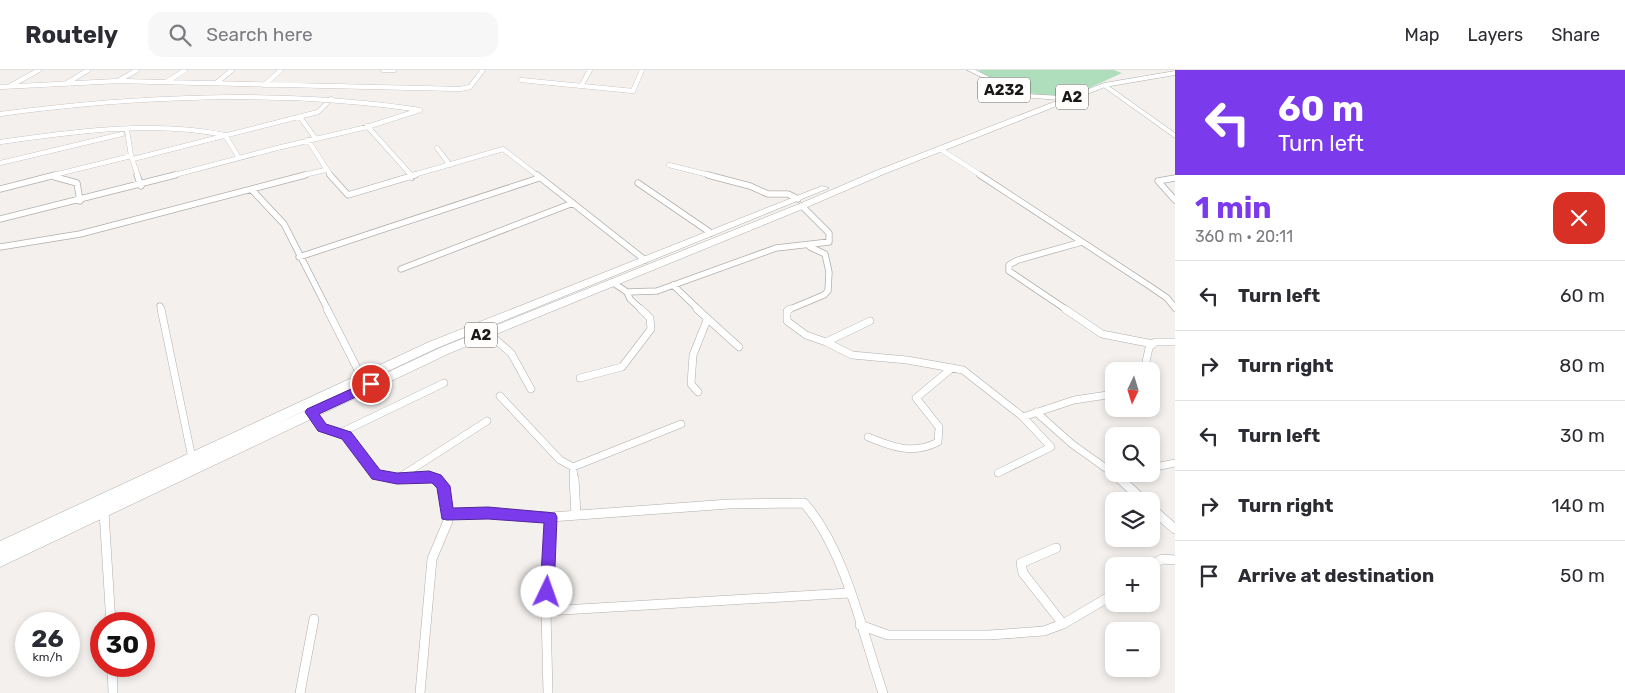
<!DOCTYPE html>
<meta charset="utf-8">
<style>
body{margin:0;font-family:Rubik,sans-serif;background:#f7f7f7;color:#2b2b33;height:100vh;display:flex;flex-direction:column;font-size:19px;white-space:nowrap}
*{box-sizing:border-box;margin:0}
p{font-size:16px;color:#7c7c81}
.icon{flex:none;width:28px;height:28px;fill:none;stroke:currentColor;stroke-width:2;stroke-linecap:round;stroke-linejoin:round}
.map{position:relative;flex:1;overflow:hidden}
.details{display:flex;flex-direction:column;background:#fff;width:450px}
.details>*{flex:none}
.hud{background:#7c3aed;color:#fff;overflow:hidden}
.needle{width:32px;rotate:184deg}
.fabs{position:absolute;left:1105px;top:292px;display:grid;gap:10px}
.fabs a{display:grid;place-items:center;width:55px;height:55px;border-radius:10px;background:#fff;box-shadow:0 2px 8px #0003;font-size:25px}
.speed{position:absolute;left:15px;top:542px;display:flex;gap:10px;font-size:25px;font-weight:700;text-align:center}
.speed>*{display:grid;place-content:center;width:65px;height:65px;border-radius:50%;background:#fff;box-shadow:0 2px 8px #0003;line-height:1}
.speed small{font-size:12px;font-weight:400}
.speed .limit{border:8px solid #d22;background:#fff;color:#111}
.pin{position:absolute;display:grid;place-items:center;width:42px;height:42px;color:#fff;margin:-21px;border:2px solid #fff;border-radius:50%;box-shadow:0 1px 5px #0007}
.me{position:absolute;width:55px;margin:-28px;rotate:3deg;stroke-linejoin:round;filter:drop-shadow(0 0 4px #0008)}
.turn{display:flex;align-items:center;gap:18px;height:105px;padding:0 20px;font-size:22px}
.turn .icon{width:65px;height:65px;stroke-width:2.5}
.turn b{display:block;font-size:35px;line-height:42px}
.round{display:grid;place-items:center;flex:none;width:52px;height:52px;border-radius:15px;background:#f7f7f7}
.head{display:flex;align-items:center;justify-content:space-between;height:85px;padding:0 20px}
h1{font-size:30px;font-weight:700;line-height:38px;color:#7c3aed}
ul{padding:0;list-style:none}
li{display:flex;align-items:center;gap:15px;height:70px;padding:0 20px;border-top:1px solid #e1e1e2}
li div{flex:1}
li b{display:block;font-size:19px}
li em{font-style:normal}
header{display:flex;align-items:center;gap:30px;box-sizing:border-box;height:70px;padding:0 25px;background:#fff;border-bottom:1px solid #e1e1e2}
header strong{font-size:24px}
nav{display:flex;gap:28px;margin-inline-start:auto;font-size:18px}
.search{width:350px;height:45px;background:#f7f7f7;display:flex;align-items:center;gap:12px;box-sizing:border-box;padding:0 18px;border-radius:15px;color:#7c7c81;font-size:19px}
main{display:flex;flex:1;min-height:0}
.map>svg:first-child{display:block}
</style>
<header>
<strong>Routely</strong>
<div class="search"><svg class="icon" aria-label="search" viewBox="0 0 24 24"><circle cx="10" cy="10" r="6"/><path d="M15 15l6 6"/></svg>Search here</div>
<nav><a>Map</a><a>Layers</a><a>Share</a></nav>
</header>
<main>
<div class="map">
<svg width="1175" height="623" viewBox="0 0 1175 623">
<rect width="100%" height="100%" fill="#f3f0ed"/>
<path fill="#afdebc" d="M978,0H1114L1122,3L1076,24L1051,27L1024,22L986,7Z"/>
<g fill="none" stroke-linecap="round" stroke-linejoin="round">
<defs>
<path id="minor-far3" d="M383,0H394
M521,10L633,21L642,0
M118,11L137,0
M168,11L185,0
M67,13L88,0
M216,13L232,0
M264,15L281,0
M10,16L39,0
M581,16L590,0
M0,17L118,11L460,19L470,17L483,0
M0,44C134,26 287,19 420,40
M300,47L315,68
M367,56L412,106
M127,60L131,86L138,106
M308,70L331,106
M0,72C73,62 152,50 225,65L239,88
M437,78L450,95
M940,79L982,106
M133,89L318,42L331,29
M0,93L122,64
M669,95L713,106
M50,106L131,86
M171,106L277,78L367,57L420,40
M300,106L325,100
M410,106L503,79L538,106"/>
<path id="minor-far2" d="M137,105L141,116
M330,105L348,125L415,105
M410,105L412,107
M537,105L645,190
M708,105L750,116L768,124H788L798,129
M980,105L1151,217L1167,228L1175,238
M55,107L77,113L80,131
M1175,108L1158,111L1175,130
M638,113L711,163
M0,119L55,105
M252,120L284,154L328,240
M0,149L175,105
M0,177L80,164L305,105
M299,187L539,108
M401,199L573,133
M612,212L627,222L657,221L776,178L829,172V163L802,136
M673,215L699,240
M627,222L630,229L642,240
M160,236L161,240
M788,240L824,225L828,221L829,202L825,184L810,177
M1067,240L1009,201V195L1018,190L1082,172"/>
<path id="minor-far1" d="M161,239L192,388
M327,239L362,308
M697,239L739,277
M790,239L787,241V251L806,265L826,272L870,251
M1065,239L1102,264L1153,274
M488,263L511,283L531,319
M826,272L852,285L907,290L963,300L1023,347L1051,377L998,403
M1144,301L1149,278L1155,272H1175
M580,308L622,297L651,259L650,248L641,239
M698,322L691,314L693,285L707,250
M500,326L560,390L573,397
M311,342L322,358L347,365L376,405L397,409L429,407L437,410
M1036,342L1072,374L1114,404
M1023,347L1074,330L1114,324
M342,362L444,313
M868,367C892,377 913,385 938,372L939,357L916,328L952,298
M1151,398L1175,393
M1114,404L1120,410
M400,407L487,351
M574,410L573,397L681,354"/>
<path id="minor" d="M393,408H408
M574,408L576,445
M1119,408L1144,431
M1151,438L1175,459
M104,442L111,554
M447,444L488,443L551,447L729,434L804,433C845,479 863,565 883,623
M1056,478L1021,493L1023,503L1063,554
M1150,496L1162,489L1175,490
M546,541L849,523
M860,555L888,565H989L1044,561L1063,554L1114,524
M112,596L113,623
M300,623L314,549
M420,623L432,489L448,451L443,416L434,408
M548,623L546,541L551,447"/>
<path id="tertiary" d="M1102,14H1106L1175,63V68L1102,16Z"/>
<path id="trunk" d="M967,0H975L1025,24L1062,26L1065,28L1104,13L1175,1V5L1105,17L884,104L805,138L450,283L0,497V471L429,272L822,116L829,118L437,278L272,356L442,277L799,134L878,100L1059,30L1022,27Z"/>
</defs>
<use href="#minor-far3" stroke="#b1aeab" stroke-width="5"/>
<use href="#minor-far2" stroke="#b1aeab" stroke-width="7"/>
<use href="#minor-far1" stroke="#b1aeab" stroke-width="8"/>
<use href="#minor" stroke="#b1aeab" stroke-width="10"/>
<use href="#tertiary" stroke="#b1aeab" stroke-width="1"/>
<use href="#trunk" stroke="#b1aeab" stroke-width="1"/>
<use href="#minor-far3" stroke="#fff" stroke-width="4.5"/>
<use href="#minor-far2" stroke="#fff" stroke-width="5.5"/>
<use href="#minor-far1" stroke="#fff" stroke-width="7"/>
<use href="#minor" stroke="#fff" stroke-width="9"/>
<use href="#tertiary" fill="#fff" fill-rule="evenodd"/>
<use href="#trunk" fill="#fff" fill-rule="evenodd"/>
</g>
<path fill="#7c3aed" stroke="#51269a" d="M371,310L376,314L375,318L319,344L326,354L351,362L380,400L397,403L429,401L441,405L450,416L453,438L488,437L555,443L557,447L554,522L552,527L547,529L542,527L540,522L544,453L488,449L447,450L442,449L437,418L432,413L397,414L372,409L342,369L318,361L305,342L307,339Z"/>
<g text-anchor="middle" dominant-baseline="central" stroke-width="5" stroke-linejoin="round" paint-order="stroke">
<g fill="#fffefc" stroke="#5f5e5c" stroke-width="1">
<rect x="978" y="7.5" width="52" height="25" rx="4"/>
<rect x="1056" y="14.5" width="32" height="25" rx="4"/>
<rect x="465" y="252.5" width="32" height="25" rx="4"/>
</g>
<g font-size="15" font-weight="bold" fill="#1a1918">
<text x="1004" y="20">A232</text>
<text x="1072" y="27">A2</text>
<text x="481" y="265">A2</text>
</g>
</g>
</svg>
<div class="fabs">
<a><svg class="needle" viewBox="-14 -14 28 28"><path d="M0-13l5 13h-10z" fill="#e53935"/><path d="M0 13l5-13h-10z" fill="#7c7c81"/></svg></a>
<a><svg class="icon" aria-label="search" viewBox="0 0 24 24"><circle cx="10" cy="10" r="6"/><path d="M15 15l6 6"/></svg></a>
<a><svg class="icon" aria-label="layers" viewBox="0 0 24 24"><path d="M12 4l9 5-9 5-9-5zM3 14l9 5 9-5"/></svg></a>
<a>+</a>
<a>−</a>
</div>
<div class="speed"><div>26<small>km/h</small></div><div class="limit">30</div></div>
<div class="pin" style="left:371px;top:314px;background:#d93025"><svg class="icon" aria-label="arrive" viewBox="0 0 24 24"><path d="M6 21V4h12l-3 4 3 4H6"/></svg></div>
<svg class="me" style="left:547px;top:522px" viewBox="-20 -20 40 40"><circle r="19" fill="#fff"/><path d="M0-13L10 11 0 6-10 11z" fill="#7c3aed"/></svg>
</div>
<section class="details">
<div class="hud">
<div class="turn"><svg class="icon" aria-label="left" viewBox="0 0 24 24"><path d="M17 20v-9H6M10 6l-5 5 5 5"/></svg><div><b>60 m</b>Turn left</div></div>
</div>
<div class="head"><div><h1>1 min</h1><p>360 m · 20:11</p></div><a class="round" style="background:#d93025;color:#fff"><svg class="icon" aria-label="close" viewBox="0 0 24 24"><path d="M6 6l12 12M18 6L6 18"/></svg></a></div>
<ul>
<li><svg class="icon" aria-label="left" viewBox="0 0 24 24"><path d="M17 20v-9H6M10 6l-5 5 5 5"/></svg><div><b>Turn left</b></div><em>60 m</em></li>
<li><svg class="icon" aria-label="right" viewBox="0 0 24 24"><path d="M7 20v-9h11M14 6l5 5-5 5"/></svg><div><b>Turn right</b></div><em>80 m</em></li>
<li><svg class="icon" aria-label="left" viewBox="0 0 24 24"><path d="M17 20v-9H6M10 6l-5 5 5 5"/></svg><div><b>Turn left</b></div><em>30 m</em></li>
<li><svg class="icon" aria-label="right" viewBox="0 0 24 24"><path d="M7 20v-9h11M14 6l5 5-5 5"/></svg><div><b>Turn right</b></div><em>140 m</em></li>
<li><svg class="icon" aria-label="arrive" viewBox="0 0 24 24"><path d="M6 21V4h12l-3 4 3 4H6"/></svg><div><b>Arrive at destination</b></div><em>50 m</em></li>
</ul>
</section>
</main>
